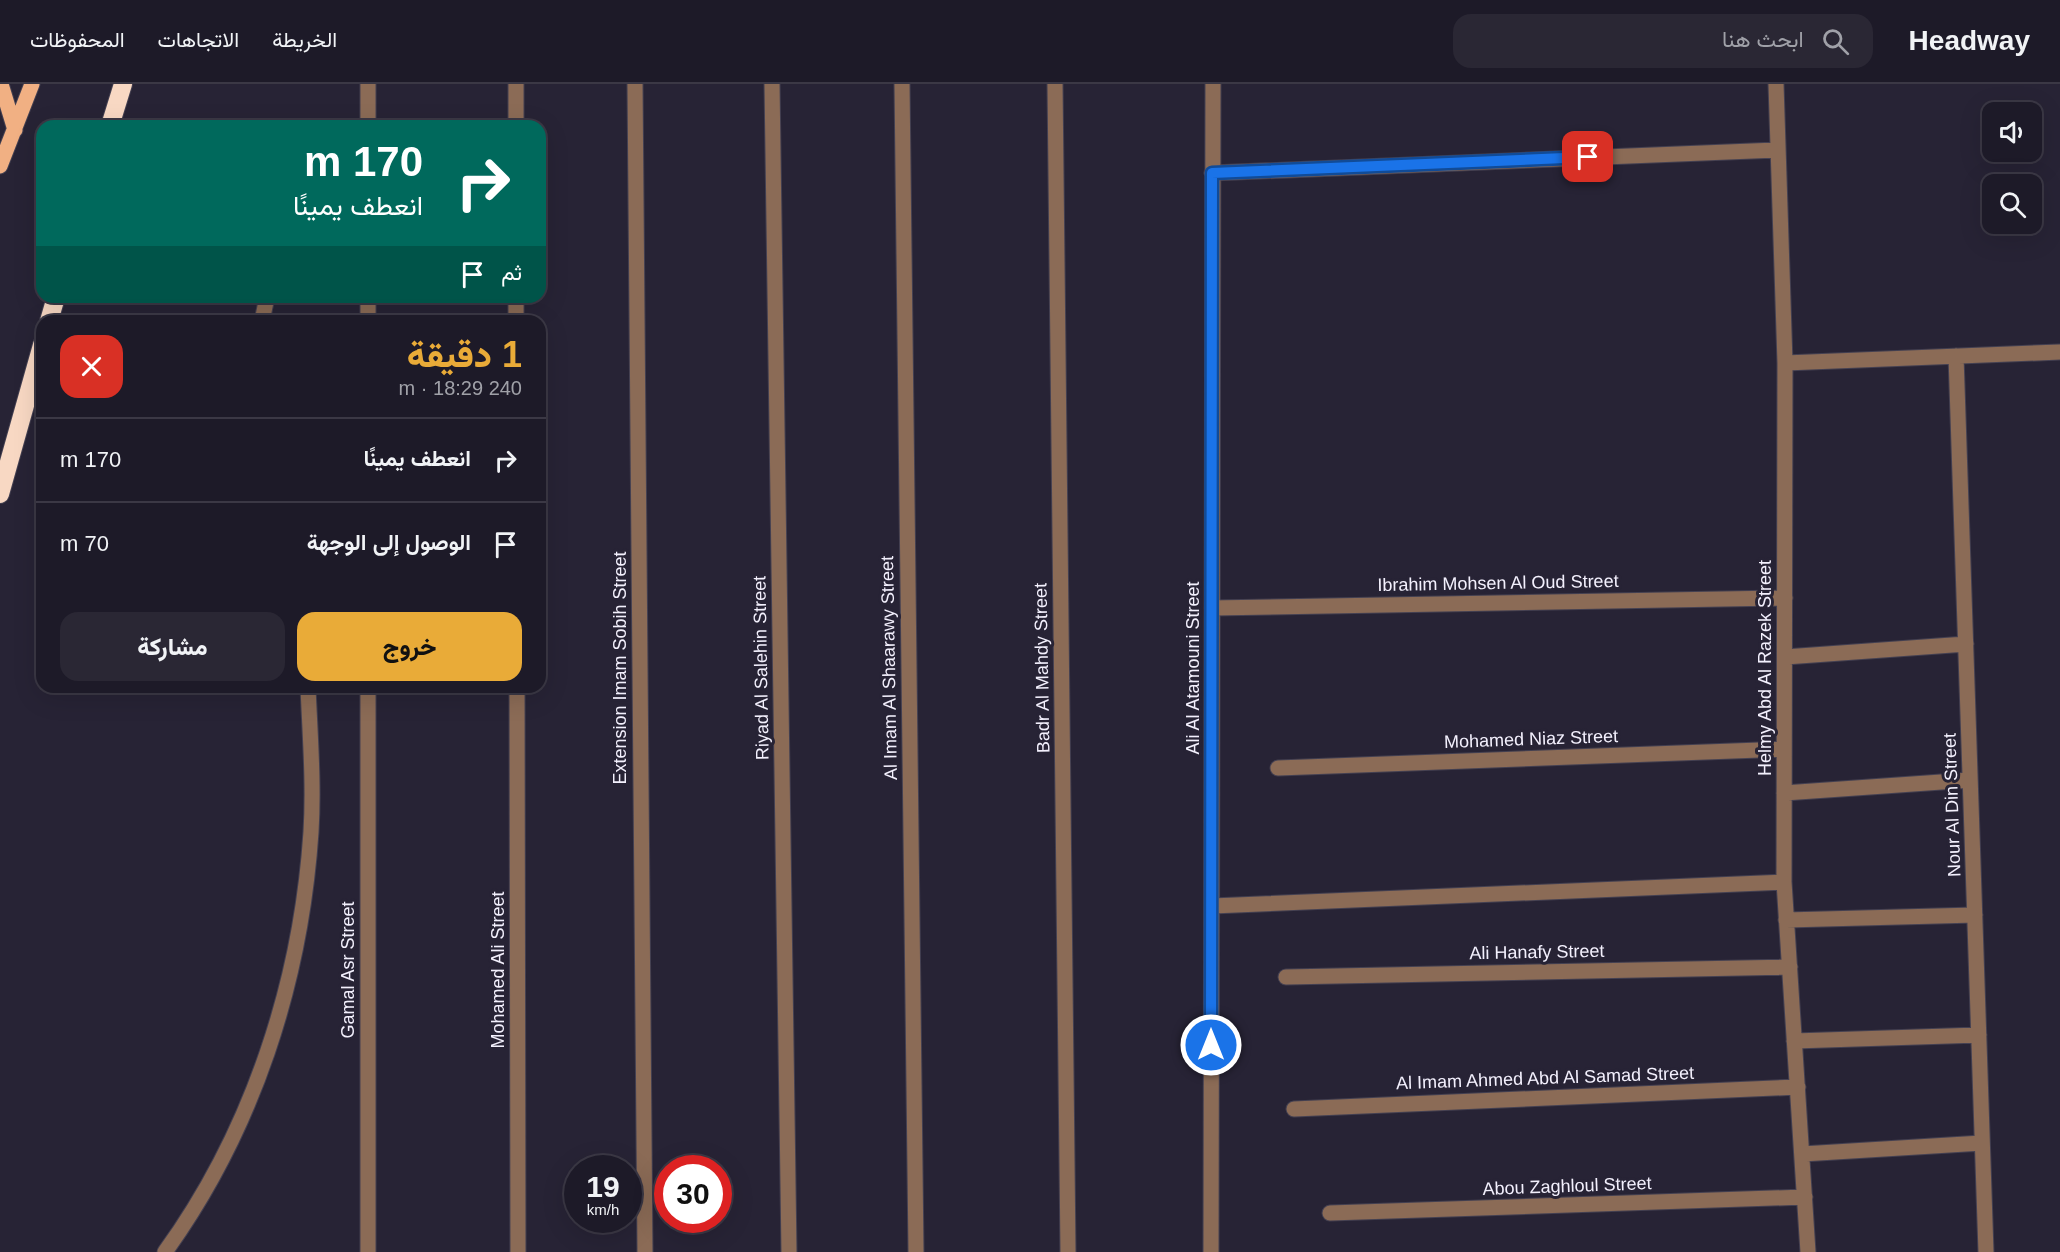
<!DOCTYPE html>
<html lang="ar">
<meta charset="utf-8">
<style>
body{margin:0;font-family:Helvetica,Vazirmatn,sans-serif;background:#2a2734;color:#f1f3f6;direction:rtl;height:100vh;display:flex;flex-direction:column;font-size:22px;white-space:nowrap}
*{box-sizing:border-box;margin:0}
p{font-size:20px;color:#a0a1a8}
.icon{flex:none;width:33px;height:33px;fill:none;stroke:currentColor;stroke-width:2;stroke-linecap:round;stroke-linejoin:round}
.map{position:relative;flex:1;overflow:hidden;direction:ltr}
.drawer{position:absolute;left:36px;top:231px;width:510px;height:378px;display:flex;flex-direction:column;background:#1d1a28;border-radius:18px;box-shadow:0 6px 24px #0002,0 0 0 2px #3b3845;direction:rtl}
.drawer>*{flex:none}
.banner{position:absolute;left:36px;top:36px;width:510px;height:183px;border-radius:18px;box-shadow:0 6px 24px #0002,0 0 0 2px #3b3845;direction:rtl;background:#00695c;color:#fff;overflow:hidden}
.tools{position:absolute;left:1982px;top:18px;display:grid;gap:12px}
.tools a{display:grid;place-items:center;width:60px;height:60px;border-radius:12px;background:#1d1a28;box-shadow:0 6px 24px #0002,0 0 0 2px #3b3845;font-size:30px}
.speed{position:absolute;left:564px;top:1071px;display:flex;gap:12px;font-size:30px;font-weight:700;text-align:center}
.speed>*{display:grid;place-content:center;width:78px;height:78px;border-radius:50%;background:#1d1a28;box-shadow:0 6px 24px #0002,0 0 0 2px #3b3845;line-height:1}
.speed small{font-size:15px;font-weight:400}
.speed .limit{border:9px solid #d22;background:#fff;color:#111}
.pin{position:absolute;display:grid;place-items:center;width:51px;height:51px;color:#fff;margin:-26px;border-radius:12px;box-shadow:0 3px 9px #0006}
.me{position:absolute;width:66px;margin:-33px;rotate:0deg;stroke-linejoin:round;filter:drop-shadow(0 0 4px #0008)}
.turn{display:flex;align-items:center;gap:21px;height:126px;padding:0 24px;font-size:27px}
.turn .icon{width:78px;height:78px;stroke-width:2.5}
.turn b{display:block;font-size:42px;line-height:51px}
.then{display:flex;align-items:center;height:57px;padding:0 24px;background:#0003;gap:12px;font-size:22px}
.round{display:grid;place-items:center;flex:none;width:63px;height:63px;border-radius:18px;background:#2a2734}
.headline{display:flex;align-items:center;justify-content:space-between;height:102px;padding:0 24px}
h1{font-size:36px;font-weight:800;line-height:45px;color:#e9ab38}
.button{display:flex;gap:12px;margin-top:auto;padding:12px 24px}
.button a{flex:1;height:69px;border-radius:18px;background:#e9ab38;color:#111;font-size:24px;font-weight:800;line-height:69px;text-align:center}
.button a+a{background:#2a2734;color:#f1f3f6}
ul{padding:0;list-style:none}
li{display:flex;align-items:center;gap:18px;height:84px;padding:0 24px;border-top:2px solid #3b3845}
li div{flex:1}
li b{display:block;font-size:22px}
li em{font-style:normal}
header{display:flex;align-items:center;gap:36px;box-sizing:border-box;height:84px;padding:0 30px;background:#1d1a28;border-bottom:2px solid #3b3845}
header strong{font-size:28px}
nav{display:flex;gap:33px;margin-inline-start:auto;font-size:21px}
.search{width:420px;height:54px;background:#2a2734;display:flex;align-items:center;gap:15px;box-sizing:border-box;padding:0 21px;border-radius:18px;color:#a0a1a8;font-size:22px}
.map>svg:first-child{display:block}
</style>
<header>
<strong>Headway</strong>
<div class="search"><svg class="icon" aria-label="search" viewBox="0 0 24 24"><circle cx="10" cy="10" r="6"/><path d="M15 15l6 6"/></svg>ابحث هنا</div>
<nav><a>الخريطة</a><a>الاتجاهات</a><a>المحفوظات</a></nav>
</header>
<div class="map">
<svg width="2060" height="1168" viewBox="0 0 2060 1168">
<rect width="100%" height="100%" fill="#272335"/>
<g fill="none" stroke-linecap="round" stroke-linejoin="round">
<defs>
<path id="minor" d="M516,0V42
M635,0L645,1168
M772,0L789,1168
M902,0L916,1168
M1055,0L1068,1168
M1776,0L1785,279L1784,798L1808,1168
M368,42V0
M1212,89L1777,66
M368,213V237
M516,213V237
M262,237L267,213
M1956,272L1986,1168
M1785,279L2060,268
M1212,524L1785,514
M1785,573L1966,560
M368,603V1168
M517,603L518,1168
M1278,684L1784,665
M1784,709L1970,696
M1212,822L1784,798
M1786,836L1975,831
M1286,893L1790,883
M1794,957L1979,951
M1294,1025L1798,1003
M1802,1070L1982,1059
M1330,1129L1805,1113
M165,1168C253,1046 301,898 311,748C314,700 310,651 308,603
M1211,1168L1213,0"/>
<path id="major" d="M1,0L15,46
M0,82L32,0"/>
<path id="highway" d="M110,42L123,0
M49,237L56,213
M0,410L42,261"/>
</defs>
<use href="#minor" stroke="#444051" stroke-width="17"/>
<use href="#major" stroke="#444051" stroke-width="17"/>
<use href="#highway" stroke="#444051" stroke-width="20"/>
<use href="#minor" stroke="#8b6b56" stroke-width="15"/>
<use href="#major" stroke="#f1b083" stroke-width="15"/>
<use href="#highway" stroke="#f8d8c3" stroke-width="18"/>
</g>
<g fill="none" stroke-linecap="round" stroke-linejoin="round">
<defs>
<path id="route" d="M1211,961L1212,89L1588,73"/>
</defs>
<use href="#route" stroke="#114b97" stroke-width="15"/>
<use href="#route" stroke="#1a73e8" stroke-width="10"/>
</g>
<g text-anchor="middle" dominant-baseline="central" stroke-width="6" stroke-linejoin="round" paint-order="stroke">
<g font-size="18" fill="#f3f0fd" stroke="#272335">
<text transform="translate(1498 499) rotate(-1)">Ibrahim Mohsen Al Oud Street</text>
<text transform="translate(620 584) rotate(-90)">Extension Imam Sobih Street</text>
<text transform="translate(761 584) rotate(-91)">Riyad Al Salehin Street</text>
<text transform="translate(889 584) rotate(-91)">Al Imam Al Shaarawy Street</text>
<text transform="translate(1042 584) rotate(-91)">Badr Al Mahdy Street</text>
<text transform="translate(1193 584) rotate(-90)">Ali Al Atamouni Street</text>
<text transform="translate(1765 584) rotate(-90)">Helmy Abd Al Razek Street</text>
<text transform="translate(1531 655) rotate(-2)">Mohamed Niaz Street</text>
<text transform="translate(1952 721) rotate(-92)">Nour Al Din Street</text>
<text transform="translate(1537 868) rotate(-1)">Ali Hanafy Street</text>
<text transform="translate(348 886) rotate(-90)">Gamal Asr Street</text>
<text transform="translate(498 886) rotate(-90)">Mohamed Ali Street</text>
<text transform="translate(1545 994) rotate(-2)">Al Imam Ahmed Abd Al Samad Street</text>
<text transform="translate(1567 1102) rotate(-2)">Abou Zaghloul Street</text>
</g>
</g>
</svg>
<div class="tools">
<a><svg class="icon" aria-label="sound" viewBox="0 0 24 24"><path d="M4 9h4l5-4v14l-5-4H4zM17 9q2 3 0 6"/></svg></a>
<a><svg class="icon" aria-label="search" viewBox="0 0 24 24"><circle cx="10" cy="10" r="6"/><path d="M15 15l6 6"/></svg></a>
</div>
<div class="speed"><div>19<small>km/h</small></div><div class="limit">30</div></div>
<div class="pin" style="left:1588px;top:73px;background:#d93025"><svg class="icon" aria-label="arrive" viewBox="0 0 24 24"><path d="M6 21V4h12l-3 4 3 4H6"/></svg></div>
<svg class="me" style="left:1211px;top:961px" viewBox="-20 -20 40 40"><circle r="17" fill="#1a73e8" stroke="#fff" stroke-width="3"/><path d="M0-11L8 9 0 5-8 9z" fill="#fff"/></svg>
<div class="banner">
<div class="turn"><svg class="icon" aria-label="right" viewBox="0 0 24 24"><path d="M7 20v-9h11M14 6l5 5-5 5"/></svg><div><b>170 m</b>انعطف يمينًا</div></div>
<div class="then">ثم<svg class="icon" aria-label="arrive" viewBox="0 0 24 24"><path d="M6 21V4h12l-3 4 3 4H6"/></svg></div>
</div>
<section class="drawer">
<div class="headline"><div><h1>1 دقيقة</h1><p>240 m · 18:29</p></div><a class="round" style="background:#d93025;color:#fff"><svg class="icon" aria-label="close" viewBox="0 0 24 24"><path d="M6 6l12 12M18 6L6 18"/></svg></a></div>
<ul>
<li><svg class="icon" aria-label="right" viewBox="0 0 24 24"><path d="M7 20v-9h11M14 6l5 5-5 5"/></svg><div><b>انعطف يمينًا</b></div><em>170 m</em></li>
<li><svg class="icon" aria-label="arrive" viewBox="0 0 24 24"><path d="M6 21V4h12l-3 4 3 4H6"/></svg><div><b>الوصول إلى الوجهة</b></div><em>70 m</em></li>
</ul>
<div class="button"><a>خروج</a><a>مشاركة</a></div>
</section>
</div>
